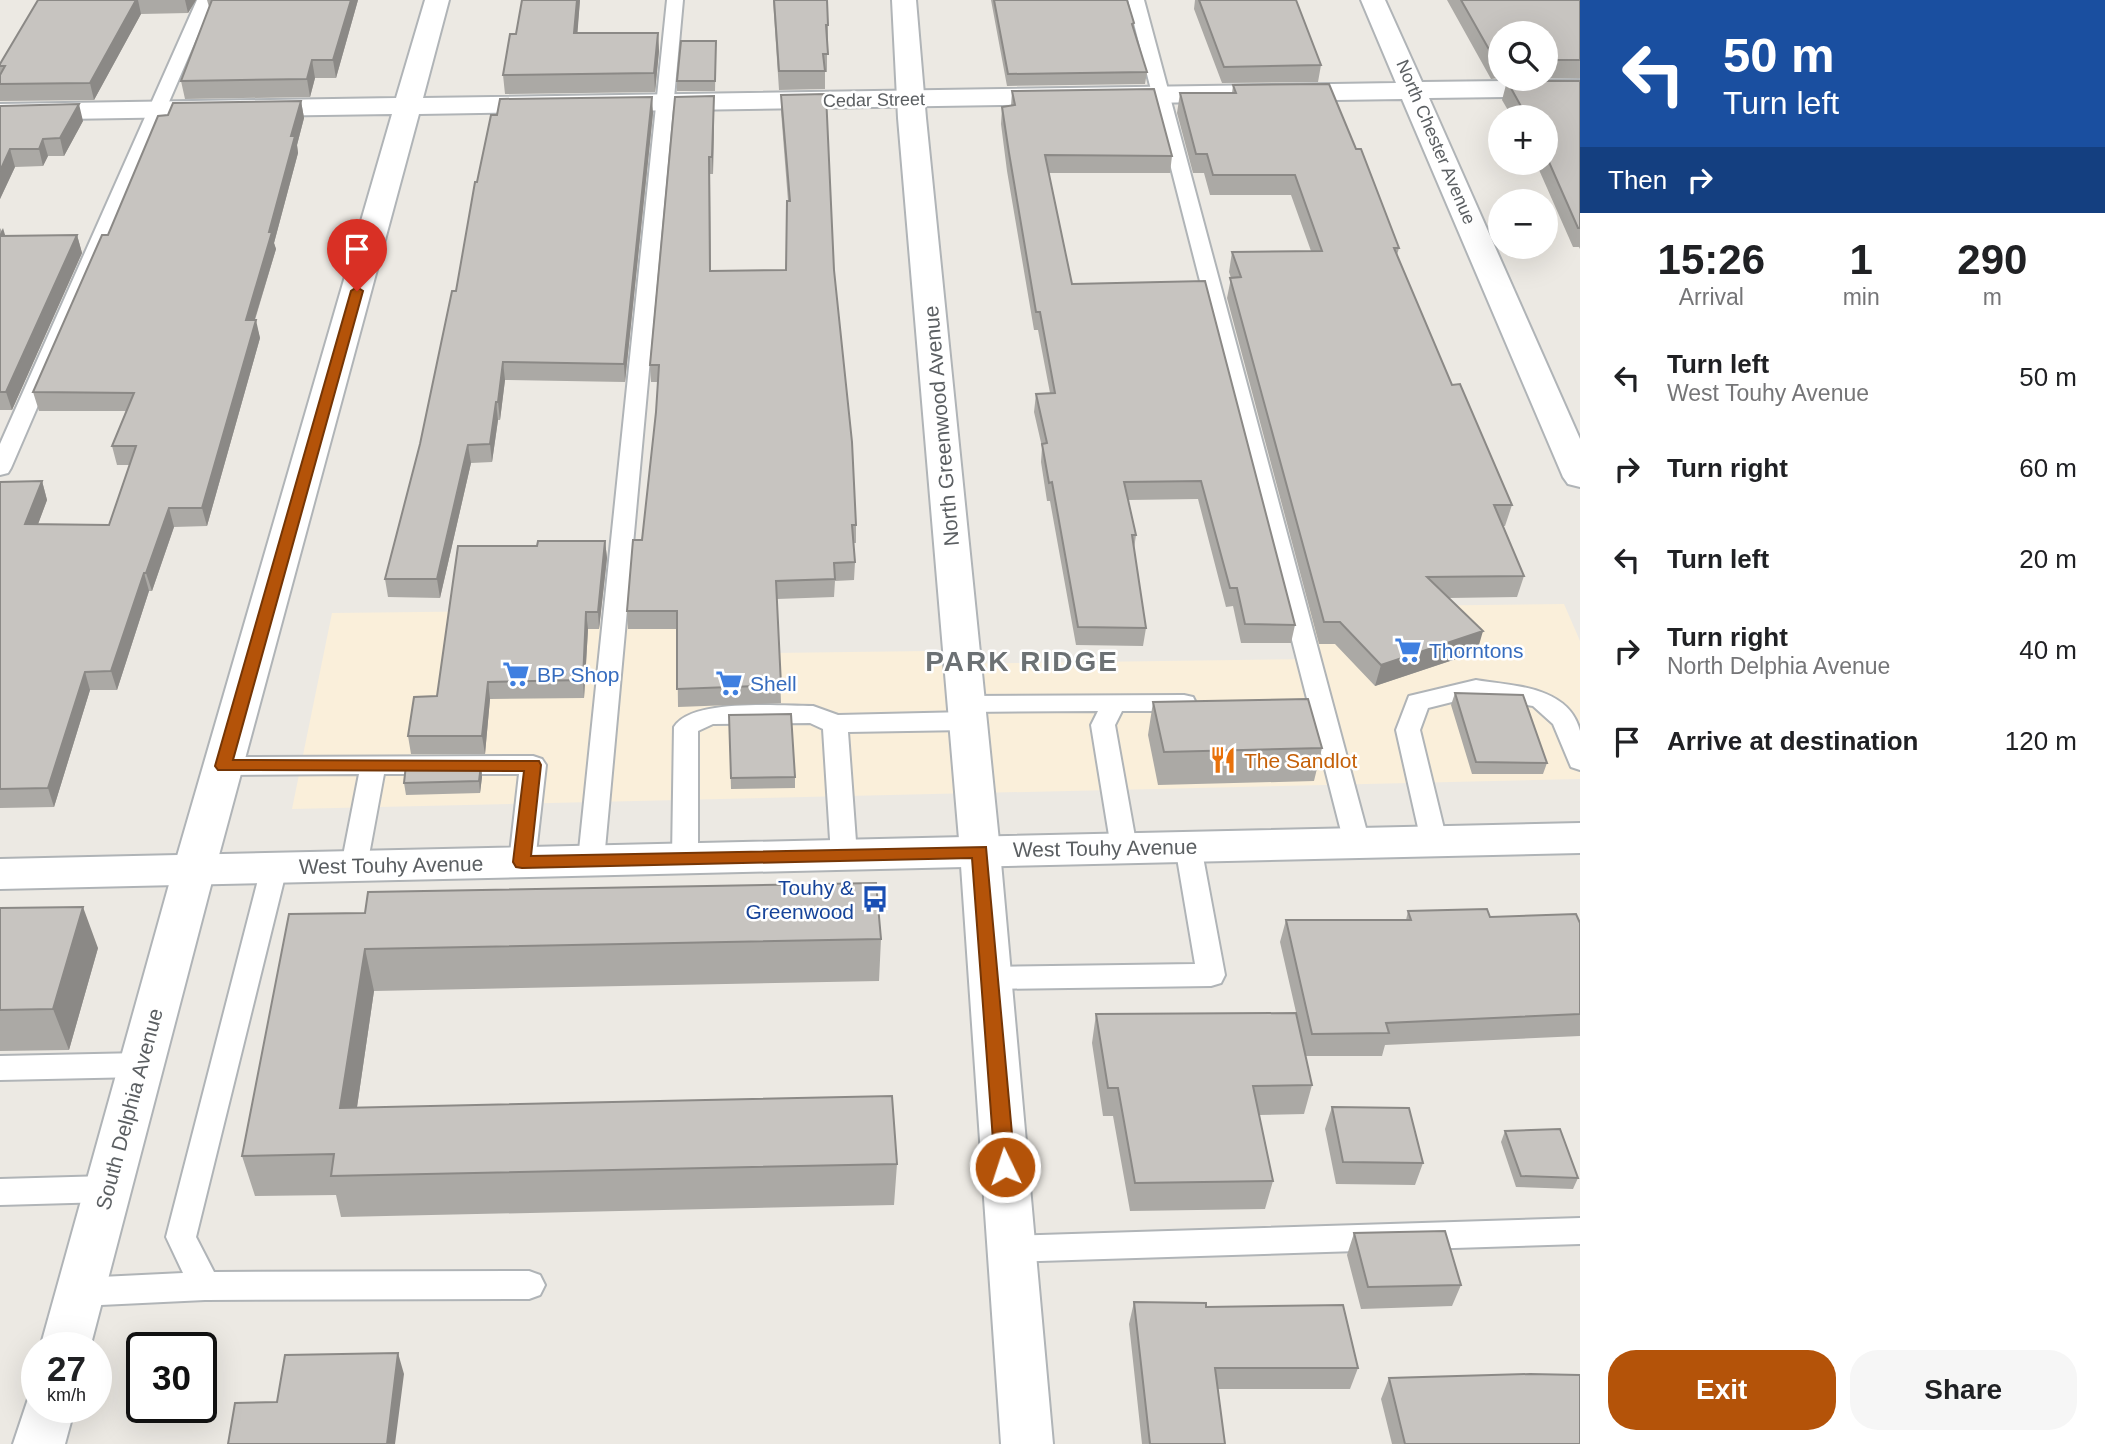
<!DOCTYPE html>
<meta charset="utf-8">
<style>
body{margin:0;font-family:Helvetica,sans-serif;background:#f6f6f6;color:#202124;height:100vh;display:flex;flex-direction:column;font-size:26px;white-space:nowrap}
*{box-sizing:border-box;margin:0}
p{font-size:23px;color:#757577}
.icon{flex:none;width:38px;height:38px;fill:none;stroke:currentColor;stroke-width:2;stroke-linecap:round;stroke-linejoin:round}
.map{position:relative;flex:1;overflow:hidden}
.side{display:flex;flex-direction:column;background:#fff;width:525px}
.side>*{flex:none}
.guide{background:#1a4fa0;color:#fff;overflow:hidden}
.buttons{position:absolute;left:1488px;top:21px;display:grid;gap:14px}
.buttons a{display:grid;place-items:center;width:70px;height:70px;border-radius:50%;background:#fff;box-shadow:0 7px 28px #0002;font-size:35px}
.speed{position:absolute;left:21px;top:1332px;display:flex;gap:14px;font-size:35px;font-weight:700;text-align:center}
.speed>*{display:grid;place-content:center;width:91px;height:91px;border-radius:50%;background:#fff;box-shadow:0 7px 28px #0002;line-height:1}
.speed small{font-size:18px;font-weight:400}
.speed .limit{border:4px solid #111;border-radius:10px;background:#fff;color:#111}
.pin{position:absolute;display:grid;place-items:center;width:60px;height:60px;color:#fff;margin:-72px -30px;border-radius:50% 50% 50% 0;rotate:-45deg;box-shadow:0 0 7px #0007}
.pin .icon{rotate:45deg}
.me{position:absolute;width:77px;margin:-38px;rotate:356deg;stroke-linejoin:round;filter:drop-shadow(0 0 5px #0008)}
.turn{display:flex;align-items:center;gap:24px;height:147px;padding:0 28px;font-size:32px}
.turn .icon{width:91px;height:91px;stroke-width:2.5}
.turn b{display:block;font-size:49px;line-height:60px}
.then{display:flex;align-items:center;height:66px;padding:0 28px;background:#0003;gap:14px;font-size:26px}
.eta{display:flex;justify-content:space-evenly;align-items:center;height:119px;text-align:center}
.eta b{font-size:42px;font-weight:700;line-height:49px}
.button{display:flex;gap:14px;margin-top:auto;padding:14px 28px}
.button a{flex:1;height:80px;border-radius:28px;background:#b45309;color:#fff;font-size:28px;font-weight:700;line-height:80px;text-align:center}
.button a+a{background:#f6f6f6;color:#202124}
ul{padding:0;list-style:none}
li{display:flex;align-items:center;gap:21px;height:91px;padding:0 28px}
li div{flex:1}
li b{display:block;font-size:26px}
li em{font-style:normal}
main{display:flex;flex:1;min-height:0}
.map>svg:first-child{display:block}
</style>
<main>
<div class="map">
<svg width="1580" height="1444" viewBox="0 0 1580 1444">
<rect width="100%" height="100%" fill="#ece9e3"/>
<path fill="#faefda" d="M1564,604L1580,641V779L292,809L332,613L597,610L596,625L769,623L771,653L929,651L931,664L1318,659L1303,607Z"/>
<g fill="none" stroke-linecap="round" stroke-linejoin="round">
<defs>
<path id="service" d="M197,0H213L11,468L8,473L0,475V444Z
M667,0H683L604,860L600,867L591,870L582,867L578,860Z
M1128,0H1144L1370,843L1366,850L1357,853L1348,850L1344,843Z
M1476,680C1512,686 1569,686 1580,731C1580,742 1580,758 1580,770L1571,767L1553,724L1533,706L1476,696L1428,708L1420,730L1447,841L1443,848L1434,851L1425,848L1421,841L1396,730L1409,696Z
M1184,695L1193,697L1196,703L1193,709L1184,711H1122L1115,725L1137,848L1133,855L1124,858L1115,855L1111,848L1091,725L1098,711L966,712L957,710L954,704L957,698L966,696Z
M813,706L838,715L967,712L976,715L979,721L976,727L967,730L848,732L857,855L853,862L844,865L835,862L831,855L823,729L810,723L713,724L698,731V858L694,865L685,868L676,865L672,858L674,727C691,698 781,706 813,706Z
M533,756L542,759L546,765L535,862L531,869L522,872L513,869L509,862L519,774H384L367,866L363,873L354,876L345,873L341,866L359,774L223,775L214,772L210,766L214,760L223,757Z
M1188,836L1197,839L1201,846L1225,975L1221,983L1211,986L990,989L980,986L976,978L980,970L990,967L1195,964L1175,846L1179,839Z
M274,858L283,861L287,868L196,1237L214,1272L529,1271L540,1275L545,1285L540,1295L529,1299L205,1300L80,1306L69,1302L64,1292L69,1282L80,1278L183,1273L166,1237L261,868L265,861Z
M141,1053L151,1057L155,1065L151,1073L141,1077L0,1080V1056Z
M107,1176L118,1180L122,1189L118,1198L107,1202L0,1205V1179Z
M1580,1218V1244L1011,1262L1000,1259L996,1249L1000,1239L1011,1236Z"/>
<path id="minor" d="M425,0H449L423,98L1396,83L1361,0H1385L1422,82L1580,80V96L1429,98L1580,439V487L1568,484L1563,477L1402,99L419,114L215,870L90,1348H40L173,870L392,114L0,120V104L396,98Z
M980,836L994,840L1000,851L1053,1444H1001L960,851L966,840Z
M37,1388V1407H75L65,1444H13L31,1390Z"/>
<path id="tertiary" d="M892,0H916L926,118L1000,851L994,862L980,866L966,862L960,851L898,118Z"/>
<path id="secondary" d="M1580,823V853L0,889V859Z"/>
</defs>
<use href="#service" stroke="#b0b4b7" stroke-width="4"/>
<use href="#minor" stroke="#b0b4b7" stroke-width="4"/>
<use href="#tertiary" stroke="#b0b4b7" stroke-width="4"/>
<use href="#secondary" stroke="#afb3b6" stroke-width="4"/>
<use href="#service" fill="#fff" fill-rule="evenodd"/>
<use href="#minor" fill="#fff" fill-rule="evenodd"/>
<use href="#tertiary" fill="#fff" fill-rule="evenodd"/>
<use href="#secondary" fill="#fff" fill-rule="evenodd"/>
</g>
<path fill="#aba9a5" d="M38,0H196L188,13L141,14L94,100L0,101V64Z
M207,0H358L336,78H315L310,97L185,99L181,81L209,7Z
M522,0H580L577,33H658L659,51L655,92L505,94L503,75L516,34Z
M773,0H827L828,25V43H827V72H825V89L779,90Z
M991,0H1127L1134,23V29L1147,72L1145,84L1007,86Z
M1195,0H1296L1321,65L1318,82L1222,83L1194,9Z
M1447,0H1580V78H1545V33H1500V78L1491,79Z
M716,41L715,91H677V81Z
M1507,81H1580V249L1579,247H1573L1536,163H1545V117H1512L1502,100Z
M1233,85L1399,248L1397,255L1452,385L1512,505L1505,526H1503L1524,576L1517,597L1449,598L1477,652L1375,686L1335,644H1319L1227,298L1231,278L1229,272L1232,252L1311,251L1291,195H1210L1204,173H1193L1177,113L1180,93H1232Z
M1012,91L1172,156L1170,173H1049L1072,284L1295,625L1291,643H1241L1233,606L1226,607L1198,499L1128,500L1136,535L1134,549L1146,628L1143,646L1076,645L1050,501H1047L1041,462L1042,447L1034,412L1036,394L1050,393L1038,330H1034L1007,171L1001,124L1002,107L1011,106Z
M781,95L834,270L856,525V543H853L855,562L854,580L835,581L834,597L777,599L781,703L678,707L677,629H628L627,611L642,540L656,412L658,382H651L650,365L714,112L713,174H710L711,271L786,270L788,201L781,111Z
M301,101L304,118L297,145L298,153L274,243L276,249L255,320L260,338L207,526L174,527L152,591H149L117,690H90L54,807L0,808V482L42,481L47,500L38,524L109,525L130,465H117L112,446L126,411H39L33,392L108,235Z
M0,106L83,121L64,156H48L43,166L15,167L0,199Z
M653,113L625,382L505,380L500,420H498L492,462L471,463L440,598L388,597L385,579L420,444L456,291L477,182Z
M0,228L5,236L77,235L82,253L12,410H0Z
M605,541L607,558L599,629H588L584,698L490,699L485,754H411L408,736L437,696L537,546Z
M1455,693L1547,763L1543,774H1472L1451,705Z
M1153,702L1322,748L1314,781L1158,785L1148,735Z
M729,715L795,777V788L731,789Z
M481,765L482,777L480,793L406,795L404,783Z
M0,908L98,948L69,1050L0,1051Z
M1408,911L1580,923V1036L1385,1045L1382,1056H1306L1280,942L1286,920H1406Z
M289,914L881,939L879,981L374,991L357,1107L897,1164L894,1205L341,1217L336,1195L255,1196L242,1156Z
M1096,1014L1312,1085L1304,1114L1259,1115L1273,1181L1265,1209L1130,1211L1113,1116H1103L1092,1043Z
M1332,1107L1423,1163L1415,1185L1336,1184L1325,1129Z
M1505,1131L1578,1178L1573,1189L1516,1187L1501,1142Z
M1354,1233L1461,1285L1452,1306L1361,1309L1347,1255Z
M1134,1302L1206,1307L1358,1368L1350,1389H1218L1225,1444H1142L1129,1324Z
M1389,1378L1580,1444H1392L1381,1399Z"/>
<path fill="#8b8986" d="M136,0H138L141,14L94,100L90,83Z
M185,0H196L188,13Z
M351,0H358L336,78L333,60Z
M577,0H580L576,52L574,33Z
M658,33L659,51L655,92L654,73Z
M312,60L315,78L310,97L307,79Z
M714,96V112L713,174L712,157Z
M652,97L653,113L625,382L624,364Z
M301,101L304,118L297,145L298,153L274,243L276,249L249,338L246,320L269,232L291,136Z
M79,104L83,121L64,156L60,138Z
M43,139L48,156L43,166L39,149Z
M10,149L15,167L0,199V171Z
M3,228L8,245L0,240V234Z
M77,235L82,253L12,410L6,392Z
M256,320L260,338L207,526L202,508Z
M503,362L505,380L500,420L498,402Z
M496,402L498,420L492,462L490,444Z
M468,445L471,463L440,598L437,579Z
M42,481L47,500L31,543L25,524Z
M169,508L174,527L152,591L146,573Z
M605,541L607,558L599,629L598,612Z
M144,573L149,591L117,690L111,671Z
M586,612L588,629L584,698L583,680Z
M1483,631L1477,652L1375,686L1381,665Z
M85,672L90,690L54,807L48,788Z
M488,682L490,699L485,754L482,736Z
M481,765L482,777L480,793L479,781Z
M83,907L98,948L69,1050L53,1009Z
M365,949L374,991L351,1148L340,1108Z
M398,1353L404,1374L395,1444H387Z"/>
<path fill="#c7c4c0" stroke="#8b8986" stroke-width="2" d="M38,0H136L90,83L0,84V75L5,66H0V64Z
M212,0H351L333,60H312L307,79L181,81Z
M522,0H577L574,33H658L654,73L503,75L510,34H516Z
M774,0H827L828,25H826L828,54H823L825,71H779Z
M994,0H1127L1134,23L1132,24L1147,72L1008,74Z
M1199,0H1296L1321,65L1224,67Z
M1461,0H1580V60H1545V33H1500V60H1495Z
M681,41H716L715,81H677Z
M1507,81H1580V228H1578L1545,153V117H1527Z
M1329,84L1356,149H1361L1399,248H1394L1452,385L1460,384L1512,505H1494L1524,576L1427,577L1483,631L1381,665L1340,622H1324L1230,278L1241,277L1232,252L1322,251L1295,175H1213L1207,154H1196L1180,93H1236L1233,85Z
M1154,89L1172,156L1045,155L1072,284L1205,281L1295,625L1245,624L1237,588H1230L1201,481L1124,482L1136,535H1132L1146,628L1078,627L1052,482L1049,483L1042,444L1047,443L1036,394L1055,393L1040,312H1036L1009,153L1002,107L1015,105L1012,91Z
M826,94L834,270L852,442L856,525H852L855,562L834,563L835,579L776,581L781,685L677,689V611H627L633,540H642L656,412L659,365H650L675,97L714,96L712,157H709L710,271L786,270L787,201H790L781,95Z
M652,97L624,364L503,362L498,402H496L490,444L468,445L437,579H385L420,444L452,291H456L475,182H477L491,115H497L500,99Z
M301,101L291,136H295L269,232H272L246,320H256L202,508H169L146,573H144L111,671L85,672L48,788L0,789V482L42,481L25,524L109,525L136,446H112L134,393L33,392L102,235H108L158,116L168,115L173,103Z
M79,104L60,138L43,139L39,149H10L0,171V106Z
M77,235L6,392H0V236Z
M538,541H605L598,612H586L583,680L488,682L482,736H408L414,697L437,696L458,546H537Z
M1455,693L1523,695L1547,763L1476,762Z
M1308,699L1322,748L1164,752L1153,702Z
M791,714L795,777L731,778L729,715Z
M406,765H481L479,781L404,783Z
M876,883L881,939L365,949L340,1108L892,1096L897,1164L331,1176L334,1154L242,1156L289,914L365,913L368,892Z
M83,907L53,1009L0,1010V908Z
M1487,909L1490,917L1576,914L1580,923V1014L1386,1023L1389,1033L1312,1034L1286,920H1411L1408,911Z
M1296,1013L1312,1085L1253,1086L1273,1181L1135,1183L1118,1088H1108L1096,1014Z
M1332,1107L1409,1108L1423,1163L1343,1162Z
M1560,1129L1578,1178L1521,1176L1505,1131Z
M1445,1231L1461,1285L1368,1287L1354,1233Z
M1134,1302L1206,1303V1307L1343,1305L1358,1368H1215L1225,1444H1150Z
M398,1353L387,1444H228L235,1403L277,1402L285,1355Z
M1530,1374L1580,1375V1444H1405L1389,1378Z"/>
<path fill="#b45309" stroke="#753606" stroke-width="2" d="M357,287L363,291L233,760L539,761L541,765L531,856L986,847L1015,1167L1012,1173L1005,1176L998,1173L995,1167L972,858L522,868L516,867L513,862L524,771L218,770L215,766L351,291Z"/>
<defs>
<symbol id="supermarket-bare" viewBox="-9 -9 18 18"><path d="M-6-5.5h2.5l.6 2H6L4.5 2H-2.5L-4.4-4H-6ZM-1.5 3.2a1.3 1.3 0 1 0 .1 0ZM3 3.2a1.3 1.3 0 1 0 .1 0Z" fill="#3f7fe0" stroke="#fff" stroke-width="2.5" paint-order="stroke"/></symbol>
<symbol id="restaurant-bare" viewBox="-9 -9 18 18"><path d="M-5-6h1v4h1v-4h1v4h1v-4h1v5L-1.5 .5V6h-2V.5L-5-1ZM5-6V6H3V1.5H1.5Q1.5-4 5-6Z" fill="#e8710a" stroke="#fff" stroke-width="2.5" paint-order="stroke"/></symbol>
<symbol id="bus-bare" viewBox="-9 -9 18 18"><path d="M-5-6H5V4H4V6H2V4H-2V6H-4V4H-5ZM-3.5-4V0h7V-4ZM-3.5 1.2v1.5H-2V1.2ZM2 1.2v1.5H3.5V1.2Z" fill="#1a4fb4" stroke="#fff" stroke-width="2.5" paint-order="stroke"/></symbol>
</defs>
<g fill-rule="evenodd">
<use href="#supermarket-bare" x="1389" y="631" width="38" height="38"/>
<use href="#supermarket-bare" x="497" y="655" width="38" height="38"/>
<use href="#supermarket-bare" x="710" y="664" width="38" height="38"/>
<use href="#restaurant-bare" x="1204" y="741" width="38" height="38"/>
<use href="#bus-bare" x="856" y="880" width="38" height="38"/>
</g>
<g text-anchor="middle" dominant-baseline="central" stroke-width="5" stroke-linejoin="round" paint-order="stroke">
<g font-size="18" fill="#5b5f62" stroke="#fff">
<text transform="translate(874 100) rotate(-1)">Cedar Street</text>
<text transform="translate(1436 142) rotate(67)">North Chester Avenue</text>
</g>
<g font-size="21" fill="#5b5f62" stroke="#fff">
<text transform="translate(941 426) rotate(-95)">North Greenwood Avenue</text>
<text transform="translate(1105 848) rotate(-1)">West Touhy Avenue</text>
<text transform="translate(391 865) rotate(-1)">West Touhy Avenue</text>
<text transform="translate(129 1109) rotate(-75)">South Delphia Avenue</text>
</g>
<g font-size="21" fill="#366cbe" stroke="#fff" text-anchor="start">
<text x="1429" y="650">Thorntons</text>
<text x="537" y="674">BP Shop</text>
<text x="750" y="683">Shell</text>
</g>
<g font-size="21" fill="#c56008" stroke="#fff" text-anchor="start">
<text x="1244" y="760">The Sandlot</text>
</g>
<g font-size="21" fill="#164399" stroke="#fff" text-anchor="end">
<text x="854" y="887">Touhy &amp;<tspan x="854" dy="24">Greenwood</tspan></text>
</g>
<g font-size="28" font-weight="bold" letter-spacing="2" fill="#6c7174" stroke="#fff">
<text x="1022" y="661">PARK RIDGE</text>
</g>
</g>
</svg>
<div class="buttons">
<a><svg class="icon" aria-label="search" viewBox="0 0 24 24"><circle cx="10" cy="10" r="6"/><path d="M15 15l6 6"/></svg></a>
<a>+</a>
<a>−</a>
</div>
<div class="speed"><div>27<small>km/h</small></div><div class="limit">30</div></div>
<div class="pin" style="left:357px;top:291px;background:#d93025"><svg class="icon" aria-label="arrive" viewBox="0 0 24 24"><path d="M6 21V4h12l-3 4 3 4H6"/></svg></div>
<svg class="me" style="left:1005px;top:1167px" viewBox="-20 -20 40 40"><circle r="17" fill="#b45309" stroke="#fff" stroke-width="3"/><path d="M0-11L8 9 0 5-8 9z" fill="#fff"/></svg>
</div>
<section class="side">
<div class="guide">
<div class="turn"><svg class="icon" aria-label="left" viewBox="0 0 24 24"><path d="M17 20v-9H6M10 6l-5 5 5 5"/></svg><div><b>50 m</b>Turn left</div></div>
<div class="then">Then<svg class="icon" aria-label="right" viewBox="0 0 24 24"><path d="M7 20v-9h11M14 6l5 5-5 5"/></svg></div>
</div>
<div class="eta">
<div><b>15:26</b><p>Arrival</p></div>
<div><b>1</b><p>min</p></div>
<div><b>290</b><p>m</p></div>
</div>
<ul>
<li><svg class="icon" aria-label="left" viewBox="0 0 24 24"><path d="M17 20v-9H6M10 6l-5 5 5 5"/></svg><div><b>Turn left</b><p>West Touhy Avenue</p></div><em>50 m</em></li>
<li><svg class="icon" aria-label="right" viewBox="0 0 24 24"><path d="M7 20v-9h11M14 6l5 5-5 5"/></svg><div><b>Turn right</b></div><em>60 m</em></li>
<li><svg class="icon" aria-label="left" viewBox="0 0 24 24"><path d="M17 20v-9H6M10 6l-5 5 5 5"/></svg><div><b>Turn left</b></div><em>20 m</em></li>
<li><svg class="icon" aria-label="right" viewBox="0 0 24 24"><path d="M7 20v-9h11M14 6l5 5-5 5"/></svg><div><b>Turn right</b><p>North Delphia Avenue</p></div><em>40 m</em></li>
<li><svg class="icon" aria-label="arrive" viewBox="0 0 24 24"><path d="M6 21V4h12l-3 4 3 4H6"/></svg><div><b>Arrive at destination</b></div><em>120 m</em></li>
</ul>
<div class="button"><a>Exit</a><a>Share</a></div>
</section>
</main>
